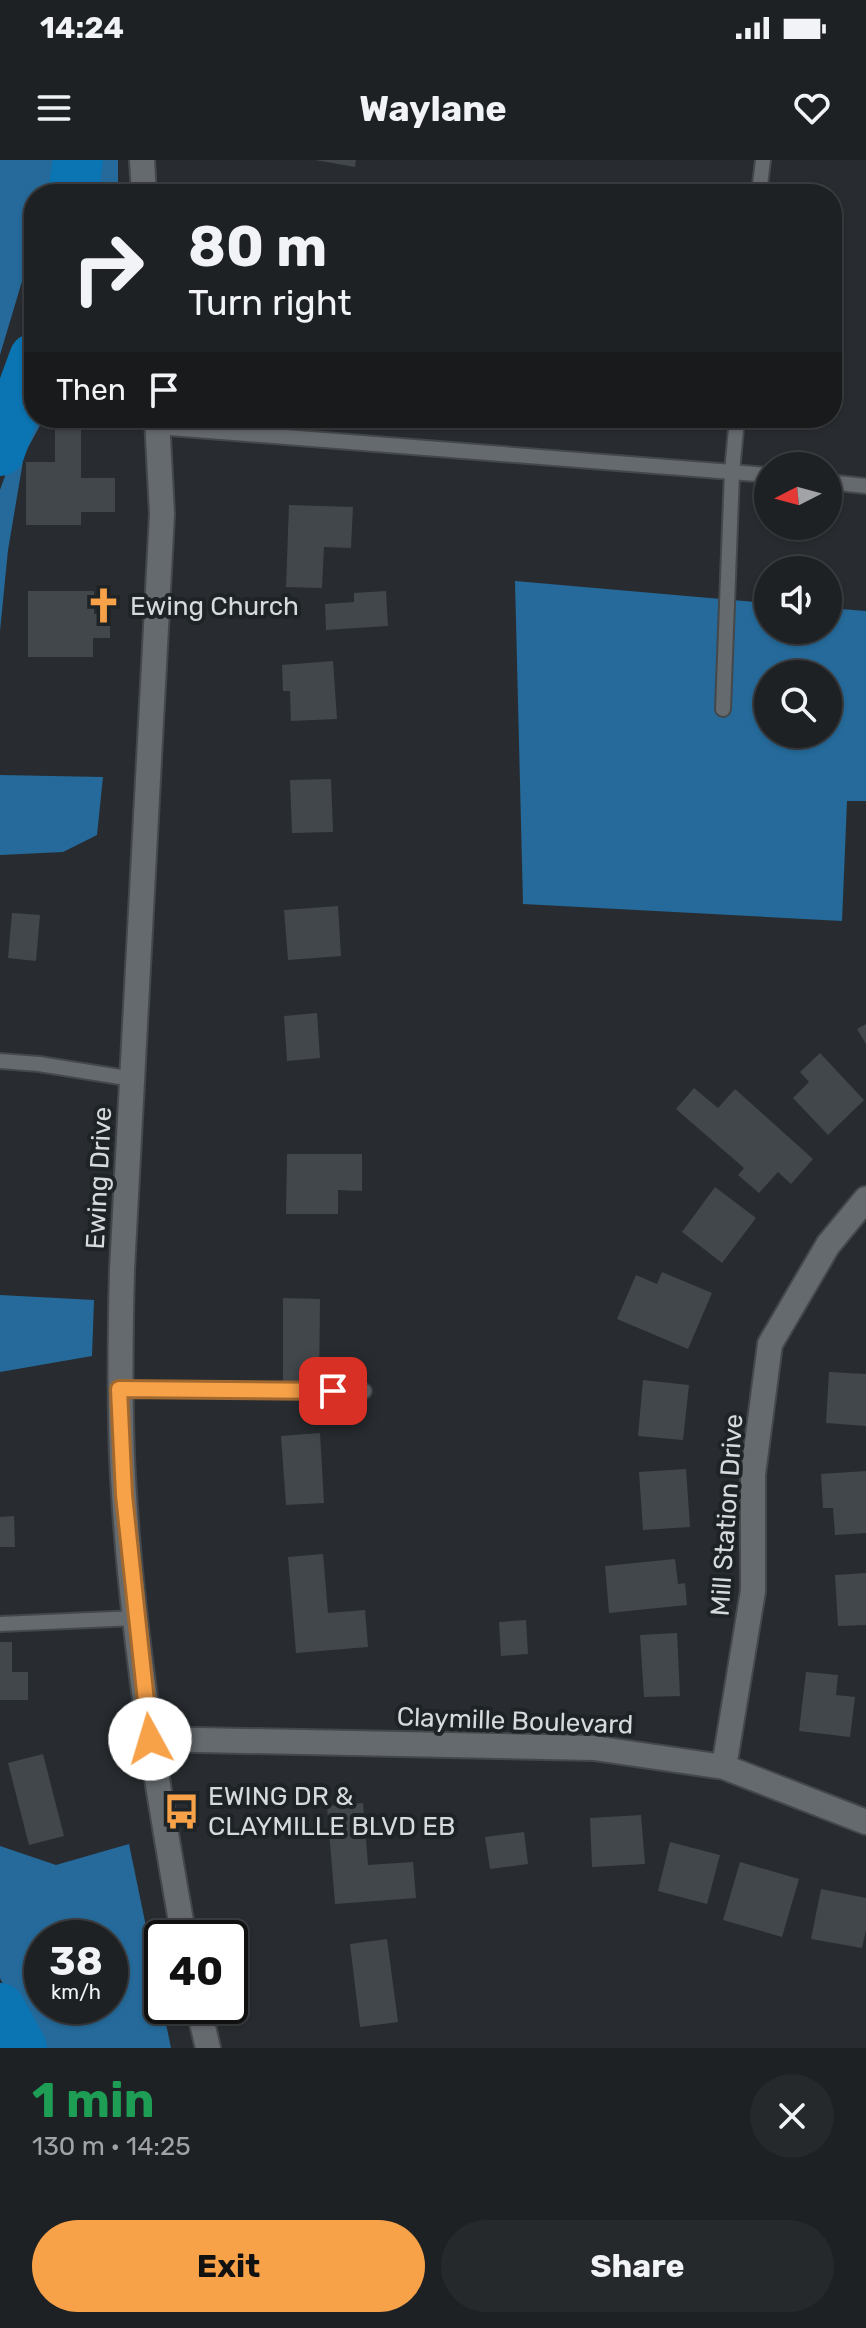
<!DOCTYPE html>
<meta charset="utf-8">
<style>
body{margin:0;font-family:Rubik,sans-serif;background:#26292c;color:#f1f3f6;height:100vh;display:flex;flex-direction:column;font-size:30px;white-space:nowrap}
*{box-sizing:border-box;margin:0}
p{font-size:26px;color:#a1a3a6}
.icon{flex:none;width:44px;height:44px;fill:none;stroke:currentColor;stroke-width:2;stroke-linecap:round;stroke-linejoin:round}
.map{position:relative;height:1888px;overflow:hidden}
.panel{display:flex;flex-direction:column;background:#1e2124;flex:1}
.panel>*{flex:none}
.hud{position:absolute;left:24px;top:24px;width:818px;height:244px;border-radius:32px;box-shadow:0 2px 6px #0004,0 0 0 2px #3c3e41;background:#1e2124;color:#f1f3f6;overflow:hidden}
.needle{width:52px;rotate:264deg}
.controls{position:absolute;left:754px;top:292px;display:grid;gap:16px}
.controls a{display:grid;place-items:center;width:88px;height:88px;border-radius:50%;background:#1e2124;box-shadow:0 2px 6px #0004,0 0 0 2px #3c3e41;font-size:40px}
.speed{position:absolute;left:24px;top:1760px;display:flex;gap:16px;font-size:40px;font-weight:700;text-align:center}
.speed>*{display:grid;place-content:center;width:104px;height:104px;border-radius:50%;background:#1e2124;box-shadow:0 2px 6px #0004,0 0 0 2px #3c3e41;line-height:1}
.speed small{font-size:20px;font-weight:400}
.speed .limit{border:4px solid #111;border-radius:12px;background:#fff;color:#111}
.pin{position:absolute;display:grid;place-items:center;width:68px;height:68px;color:#fff;margin:-34px;border-radius:16px;box-shadow:0 4px 12px #0006}
.me{position:absolute;width:88px;margin:-44px;rotate:354deg;stroke-linejoin:round;filter:drop-shadow(0 0 6px #0008)}
.turn{display:flex;align-items:center;gap:28px;height:168px;padding:0 32px;font-size:36px}
.turn .icon{width:104px;height:104px;stroke-width:2.5}
.turn b{display:block;font-size:56px;line-height:68px}
.then{display:flex;align-items:center;height:76px;padding:0 32px;background:#0003;gap:16px;font-size:30px}
.round{display:grid;place-items:center;flex:none;width:84px;height:84px;border-radius:42px;background:#26292c}
.overview{display:flex;align-items:center;justify-content:space-between;height:136px;padding:0 32px}
h1{font-size:48px;font-weight:700;line-height:60px;color:#1e9e55}
.cta{display:flex;gap:16px;margin-top:auto;padding:16px 32px}
.cta a{flex:1;height:92px;border-radius:48px;background:#f7a148;color:#111;font-size:32px;font-weight:700;line-height:92px;text-align:center}
.cta a+a{background:#26292c;color:#f1f3f6}
.status{display:flex;justify-content:space-between;align-items:center;height:56px;padding:0 40px;background:#1e2124;direction:ltr}
.status svg{height:22px;fill:currentColor}
header{display:flex;justify-content:space-between;align-items:center;height:104px;padding:0 32px;background:#1e2124;font-size:36px;font-weight:700}
.map>svg:first-child{display:block}
</style>
<div class="status"><b>14:24</b><svg viewBox="0 0 49 12"><path d="M0 12V9h3v3zM5 12V6h3v6zM10 12V3h3v9zM15 12V0h3v12zM26 1h20v11H26zM47 4h2v5h-2z"/></svg></div>
<header><svg class="icon" aria-label="menu" viewBox="0 0 24 24"><path d="M4 6h16M4 12h16M4 18h16"/></svg>Waylane<svg class="icon" aria-label="heart" viewBox="0 0 24 24"><path d="M12 20l-8-8c-3-5 5-10 8-4 3-6 11-1 8 4z"/></svg></header>
<div class="map">
<svg width="866" height="1888" viewBox="0 0 866 1888">
<rect width="100%" height="100%" fill="#282c30"/>
<path fill="#256a9a" fill-rule="evenodd" d="M0,0H58L48,34H34V81L0,195Z
M94,0H118V34H89Z
M34,235V258H44L24,295L8,390L0,471V330Z
M515,421L768,443V470H828V448L866,451V641H847L842,761L523,744ZM768,514H828V574H768Z
M0,615L103,617L97,675L63,692L0,695Z
M0,1135L94,1140L92,1196L0,1212Z
M129,1684L171,1888H34L0,1818V1686L56,1705ZM42,1778H110V1846H42Z"/>
<g fill="none" stroke-linecap="round" stroke-linejoin="round">
<path stroke="#0b74b2" stroke-width="50" d="M73,34L78,0
M0,291L34,198
M0,1848L22,1888"/>
</g>
<path fill="#42474b" d="M315,0H356L355,7Z
M55,266H81V318H115V352H81V365H26V302H55Z
M289,345L353,347L351,388L324,387L322,428L286,427Z
M28,431H94V454H110V478H93V497H28Z
M386,431L388,466L326,470L325,444L354,442V433Z
M333,501L337,559L291,561L290,531H283L282,505Z
M331,619L333,672L292,673L290,620Z
M338,746L341,796L288,800L284,750Z
M12,753L40,755L36,801L8,798Z
M317,853L320,898L287,901L284,856Z
M866,864V884L857,869Z
M820,893L864,940L828,975L793,938L809,922L800,912Z
M694,928L718,948L735,929L813,999L791,1024L778,1012L759,1033L738,1015L744,1008L676,949Z
M287,994H362V1031L338,1030V1054H286Z
M715,1027L756,1058L722,1103L682,1072Z
M662,1112L712,1133L688,1189L617,1159L636,1115L657,1124Z
M283,1138L320,1139L319,1225L283,1224Z
M829,1212L866,1214V1266L826,1263Z
M643,1220L689,1225L683,1280L638,1276Z
M320,1273L324,1343L286,1345L281,1276Z
M686,1309L690,1367L643,1370L639,1312Z
M866,1311V1373L835,1375L833,1348H823L821,1314Z
M14,1356L15,1387H0V1357Z
M323,1394L328,1453L365,1450L368,1487L296,1493L288,1397Z
M675,1399L678,1424L685,1423L687,1445L609,1453L605,1406Z
M866,1413V1465L838,1466L835,1415Z
M526,1460L528,1494L501,1496L499,1462Z
M677,1473L680,1536L644,1537L640,1475Z
M0,1482H12V1512H28V1540H0Z
M806,1512L838,1515L836,1535L855,1537L850,1577L799,1571Z
M43,1594L64,1676L29,1685L8,1603Z
M363,1643L368,1705L413,1702L416,1738L335,1744L327,1646Z
M641,1655L645,1704L592,1707L590,1658Z
M524,1672L528,1704L490,1709L485,1677Z
M670,1682L720,1695L707,1744L658,1731Z
M740,1702L799,1719L782,1777L723,1760Z
M821,1729L866,1738V1770L862,1788L811,1779Z
M387,1779L398,1862L360,1867L350,1784Z"/>
<g fill="none" stroke-linecap="round" stroke-linejoin="round">
<defs>
<path id="service" d="M759,34L763,0
M157,267L732,312L737,258
M828,322L866,326
M723,549L732,312L768,315
M0,901L39,904L133,919
M119,1229L364,1231
M0,1464L136,1458"/>
<path id="minor" d="M150,1579L594,1588L724,1607L866,1662
M724,1607L753,1431V1314L770,1184L828,1085L866,1039"/>
<path id="tertiary" d="M142,0L144,34
M157,258L162,354L122,1110C120,1185 119,1259 124,1334C133,1483 158,1631 184,1778
M198,1846L208,1888"/>
</defs>
<use href="#service" stroke="#44484b" stroke-width="18"/>
<use href="#minor" stroke="#44484b" stroke-width="28"/>
<use href="#tertiary" stroke="#44484b" stroke-width="28"/>
<use href="#service" stroke="#656a6e" stroke-width="14"/>
<use href="#minor" stroke="#656a6e" stroke-width="24"/>
<use href="#tertiary" stroke="#656a6e" stroke-width="24"/>
</g>
<g fill="none" stroke-linecap="round" stroke-linejoin="round">
<defs>
<path id="route" d="M150,1579L124,1335L119,1229L333,1231"/>
</defs>
<use href="#route" stroke="#a1692f" stroke-width="20"/>
<use href="#route" stroke="#f7a148" stroke-width="14"/>
</g>
<defs>
<symbol id="church-bare" viewBox="-9 -9 18 18"><path d="M-1.2-6h2.4v3.5h3.3v2.4h-3.3V6h-2.4V-.1h-3.3v-2.4h3.3Z" fill="#f7a148" stroke="#1e2326" stroke-width="2.5" paint-order="stroke"/></symbol>
<symbol id="bus-bare" viewBox="-9 -9 18 18"><path d="M-5-6H5V4H4V6H2V4H-2V6H-4V4H-5ZM-3.5-4V0h7V-4ZM-3.5 1.2v1.5H-2V1.2ZM2 1.2v1.5H3.5V1.2Z" fill="#f7a148" stroke="#1e2326" stroke-width="2.5" paint-order="stroke"/></symbol>
</defs>
<g fill-rule="evenodd">
<use href="#church-bare" x="78" y="420" width="51" height="51"/>
<use href="#bus-bare" x="156" y="1626" width="51" height="51"/>
</g>
<g text-anchor="middle" dominant-baseline="central" stroke-width="8" stroke-linejoin="round" paint-order="stroke">
<g font-size="26" fill="#d7dadc" stroke="#1e2326" text-anchor="start">
<text x="130" y="446">Ewing Church</text>
<text x="208" y="1636">EWING DR &amp;<tspan x="208" dy="30">CLAYMILLE BLVD EB</tspan></text>
</g>
<g font-size="26" fill="#d7dadc" stroke="#1e2326">
<text transform="translate(99 1018) rotate(-87)">Ewing Drive</text>
<text transform="translate(727 1355) rotate(-86)">Mill Station Drive</text>
<text transform="translate(515 1561) rotate(2)">Claymille Boulevard</text>
</g>
</g>
</svg>
<div class="controls">
<a><svg class="needle" viewBox="-14 -14 28 28"><path d="M0-13l5 13h-10z" fill="#e53935"/><path d="M0 13l5-13h-10z" fill="#a1a3a6"/></svg></a>
<a><svg class="icon" aria-label="sound" viewBox="0 0 24 24"><path d="M4 9h4l5-4v14l-5-4H4zM17 9q2 3 0 6"/></svg></a>
<a><svg class="icon" aria-label="search" viewBox="0 0 24 24"><circle cx="10" cy="10" r="6"/><path d="M15 15l6 6"/></svg></a>
</div>
<div class="speed"><div>38<small>km/h</small></div><div class="limit">40</div></div>
<div class="pin" style="left:333px;top:1231px;background:#d93025"><svg class="icon" aria-label="arrive" viewBox="0 0 24 24"><path d="M6 21V4h12l-3 4 3 4H6"/></svg></div>
<svg class="me" style="left:150px;top:1579px" viewBox="-20 -20 40 40"><circle r="19" fill="#fff"/><path d="M0-13L10 11 0 6-10 11z" fill="#f7a148"/></svg>
<div class="hud">
<div class="turn"><svg class="icon" aria-label="right" viewBox="0 0 24 24"><path d="M7 20v-9h11M14 6l5 5-5 5"/></svg><div><b>80 m</b>Turn right</div></div>
<div class="then">Then<svg class="icon" aria-label="arrive" viewBox="0 0 24 24"><path d="M6 21V4h12l-3 4 3 4H6"/></svg></div>
</div>
</div>
<section class="panel">
<div class="overview"><div><h1>1 min</h1><p>130 m · 14:25</p></div><a class="round"><svg class="icon" aria-label="close" viewBox="0 0 24 24"><path d="M6 6l12 12M18 6L6 18"/></svg></a></div>
<div class="cta"><a>Exit</a><a>Share</a></div>
</section>
